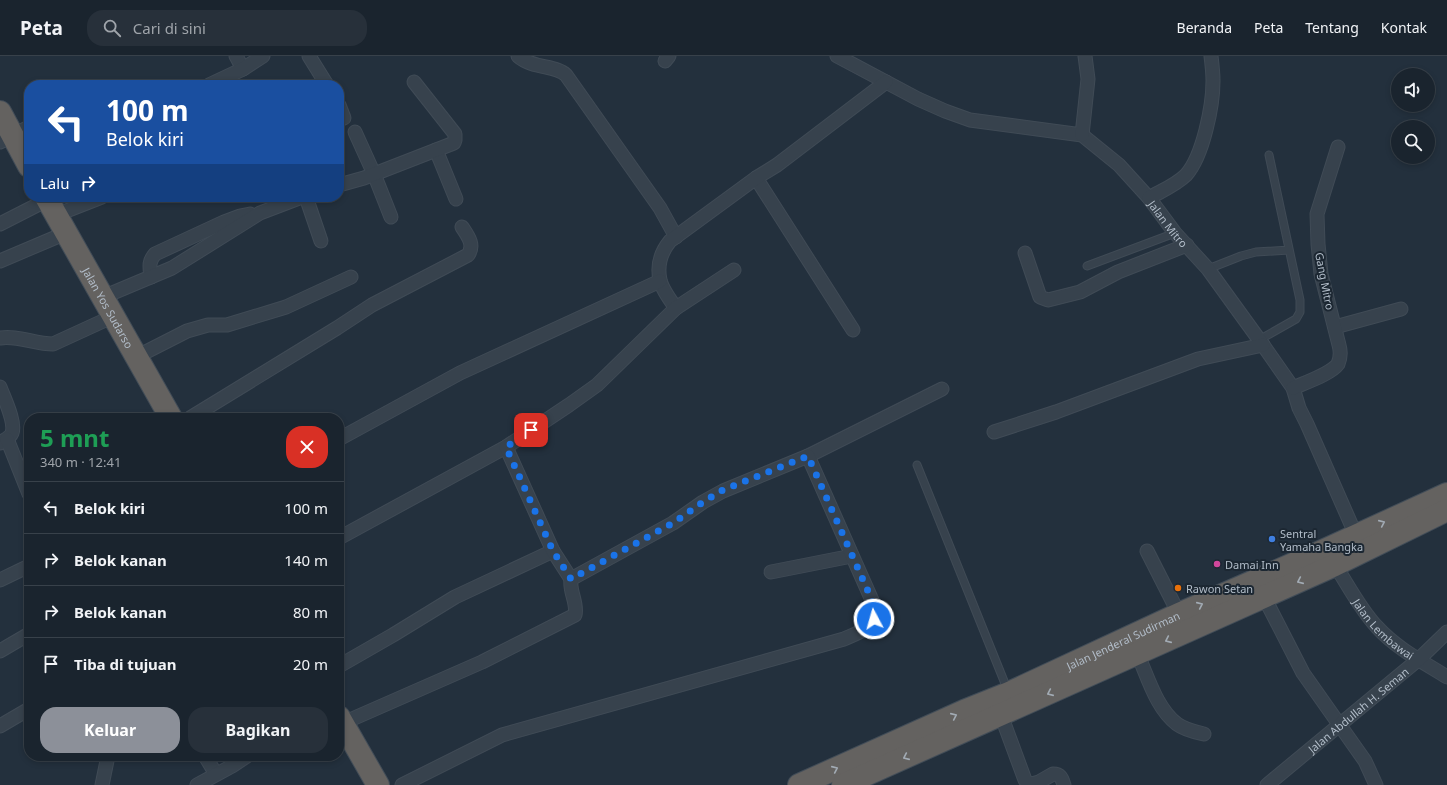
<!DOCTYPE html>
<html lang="id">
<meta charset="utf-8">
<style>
body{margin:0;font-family:"Noto Sans",sans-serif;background:#27303a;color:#f1f3f6;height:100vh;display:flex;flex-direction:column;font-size:15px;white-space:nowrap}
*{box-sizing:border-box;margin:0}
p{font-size:13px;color:#9fa4aa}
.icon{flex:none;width:22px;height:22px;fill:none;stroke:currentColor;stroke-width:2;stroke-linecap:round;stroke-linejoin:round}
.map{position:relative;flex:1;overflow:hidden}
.panel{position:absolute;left:24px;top:357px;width:320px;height:348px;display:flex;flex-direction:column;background:#1a242e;border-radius:16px;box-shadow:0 2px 6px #0003,0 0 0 1px #38414a}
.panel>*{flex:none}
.guide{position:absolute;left:24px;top:24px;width:320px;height:122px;border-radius:16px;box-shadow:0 2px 6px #0003,0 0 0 1px #38414a;background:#1a4fa0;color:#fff;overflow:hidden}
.controls{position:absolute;left:1391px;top:12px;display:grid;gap:8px}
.controls a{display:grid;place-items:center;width:44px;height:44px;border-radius:50%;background:#1a242e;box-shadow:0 2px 6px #0003,0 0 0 1px #38414a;font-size:20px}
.pin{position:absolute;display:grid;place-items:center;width:34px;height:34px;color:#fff;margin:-17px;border-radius:8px;box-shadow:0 2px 6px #0006}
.me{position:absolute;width:44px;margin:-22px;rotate:354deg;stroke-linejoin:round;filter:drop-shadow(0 0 3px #0008)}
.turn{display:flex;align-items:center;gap:14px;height:84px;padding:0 16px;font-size:18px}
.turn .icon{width:52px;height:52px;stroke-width:2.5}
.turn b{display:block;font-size:28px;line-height:34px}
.then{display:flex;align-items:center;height:38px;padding:0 16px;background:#0003;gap:8px;font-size:15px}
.round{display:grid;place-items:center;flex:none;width:42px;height:42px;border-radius:16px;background:#27303a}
.overview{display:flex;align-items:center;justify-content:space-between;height:68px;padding:0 16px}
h1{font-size:24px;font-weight:700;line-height:30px;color:#1e9e55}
.cta{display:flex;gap:8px;margin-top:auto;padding:8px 16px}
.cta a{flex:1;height:46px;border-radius:16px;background:#8c9099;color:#fff;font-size:16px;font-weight:700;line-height:46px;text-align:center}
.cta a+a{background:#27303a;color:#f1f3f6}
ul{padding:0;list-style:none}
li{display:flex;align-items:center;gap:12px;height:52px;padding:0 16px;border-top:1px solid #38414a}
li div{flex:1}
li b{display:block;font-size:15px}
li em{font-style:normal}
header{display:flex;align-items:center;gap:24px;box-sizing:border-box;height:56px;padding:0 20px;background:#1a242e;border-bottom:1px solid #38414a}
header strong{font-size:19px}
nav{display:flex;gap:22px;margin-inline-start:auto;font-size:14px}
.search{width:280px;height:36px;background:#27303a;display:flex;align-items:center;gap:10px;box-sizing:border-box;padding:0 14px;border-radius:16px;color:#9fa4aa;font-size:15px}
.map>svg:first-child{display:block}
</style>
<header>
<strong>Peta</strong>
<div class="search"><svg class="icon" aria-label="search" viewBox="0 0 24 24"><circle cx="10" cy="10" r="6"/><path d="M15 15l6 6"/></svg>Cari di sini</div>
<nav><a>Beranda</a><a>Peta</a><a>Tentang</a><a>Kontak</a></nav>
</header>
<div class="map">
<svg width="1447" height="729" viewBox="0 0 1447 729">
<rect width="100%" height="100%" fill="#23303d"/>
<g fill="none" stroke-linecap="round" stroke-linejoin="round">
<defs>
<path id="service" d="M1087,210L1175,177
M1208,213L1241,200L1256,196L1289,194
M1259,284L1296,263L1300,256V244L1269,99
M917,409L1008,635"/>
<g id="minor">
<path d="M236,0L243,13"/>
<path d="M309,0L327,29"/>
<path d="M518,0C533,13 556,9 566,19L660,152L676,181"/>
<path id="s1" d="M837,0L918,43L945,55L970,64L1082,79L1119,109L1149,142L1175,177L1208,213L1263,289L1293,332L1299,352L1307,368L1358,484"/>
<path d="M665,5L669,0"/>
<path d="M209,29L243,13L263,0"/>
<path d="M339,49L344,62"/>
<path d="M355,76L374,118L391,161"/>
<path d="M1082,79L1088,23L1085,0"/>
<path d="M0,86L29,71"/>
<path d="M436,94L456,143"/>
<path d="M756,122L853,274"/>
<path d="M339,129L364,122L454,87L455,84V78L414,26"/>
<path d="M306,141L321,185"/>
<path d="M1149,142C1161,135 1176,129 1186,119C1203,100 1213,50 1213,25C1213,17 1212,8 1211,0"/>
<path d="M56,159L102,141"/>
<path d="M0,168L47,144"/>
<path d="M1025,197L1040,241L1048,244L1080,236L1118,216L1187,189"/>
<path d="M0,205L66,177"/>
<path d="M151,221C150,211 148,206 155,198L224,166L240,160L250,158"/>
<path d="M103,241L172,212L260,157L302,141"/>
<path d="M676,252C670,244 662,233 660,224C657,210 661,196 670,185L756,122L777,109L886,26"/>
<path d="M1335,271L1401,253"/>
<path d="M0,282C17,279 35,288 53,288L114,260"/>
<path d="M136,301L187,275L208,269H227L286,251L351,221"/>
<path d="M0,331C4,342 16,366 12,377C10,382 4,384 0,387"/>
<path d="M1293,332C1304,327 1331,318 1338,308C1341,301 1341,296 1339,289L1321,218L1318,188L1317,158L1338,91"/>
<path d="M190,362L337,272L372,249L468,199C475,189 468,180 462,171"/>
<path d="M994,376L1056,356L1198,303L1263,289"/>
<path d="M7,383L29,438"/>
<path d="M339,383L460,317L660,225"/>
<path d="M339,482L506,391L569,349L597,329L676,252L734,214"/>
<path d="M1147,495L1179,558"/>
<path id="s2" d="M1335,509C1348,529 1360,553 1377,571C1396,592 1423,606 1447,621"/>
<path d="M771,516L852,500"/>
<path d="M571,523L673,467L703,446L723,435L808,400L942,333"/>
<path d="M0,524L29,510"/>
<path d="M1264,541L1303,617L1365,705L1376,729"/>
<path d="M0,595L29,578"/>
<path d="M1137,597C1148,621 1156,652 1177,668C1185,674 1195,676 1204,678"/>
<path d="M339,610L393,579L455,541L553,495"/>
<path d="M1001,659L1025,724L1028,727L1032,728L1039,726L1053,718C1061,718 1062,723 1064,729"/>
<path d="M343,667L482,606L575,559C578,547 569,536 571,523L553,495L506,391"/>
<path d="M0,670L29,653"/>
<path d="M205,700L216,718"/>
<path d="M102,729L108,700"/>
<path d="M197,729L232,710L247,700"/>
<path d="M402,729L502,679L844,583C855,578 875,572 875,557C876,552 873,546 871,542L808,400"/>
<path id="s3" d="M1267,729L1419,603L1447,576"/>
</g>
<g id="trunk">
<path d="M0,56L29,110"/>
<path id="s4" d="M46,141L171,362"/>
<path d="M339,661L378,729"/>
<path id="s5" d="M799,729L964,655L1009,637L1179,558L1318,497L1447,438"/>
<path d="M843,729L1335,509L1447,454"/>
</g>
</defs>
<use href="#service" stroke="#404b56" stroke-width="9"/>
<use href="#minor" stroke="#404b56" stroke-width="15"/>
<use href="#trunk" stroke="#424d58" stroke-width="24"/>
<use href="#service" stroke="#37424d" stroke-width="7"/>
<use href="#minor" stroke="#37424d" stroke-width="13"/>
<use href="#trunk" stroke="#646260" stroke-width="22"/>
</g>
<defs><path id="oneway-chevron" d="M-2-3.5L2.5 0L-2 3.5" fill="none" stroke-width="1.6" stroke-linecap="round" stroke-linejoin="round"/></defs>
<g stroke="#a2abb4">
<use href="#oneway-chevron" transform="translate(1382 467) rotate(-24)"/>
<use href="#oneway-chevron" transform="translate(1300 525) rotate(156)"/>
<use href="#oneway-chevron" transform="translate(1200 549) rotate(-24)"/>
<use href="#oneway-chevron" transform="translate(1168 584) rotate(156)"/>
<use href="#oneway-chevron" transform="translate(1050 637) rotate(156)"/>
<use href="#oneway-chevron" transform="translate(954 660) rotate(-24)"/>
<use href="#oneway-chevron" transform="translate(906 701) rotate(156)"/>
<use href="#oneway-chevron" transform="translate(835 713) rotate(-24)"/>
</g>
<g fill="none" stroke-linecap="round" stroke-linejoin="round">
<path stroke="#1a73e8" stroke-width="7" stroke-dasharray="0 12.6" d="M531,374L506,391L553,495L571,523L673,467L703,446L723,434L808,400L871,542L875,554L874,563"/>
</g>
<circle fill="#3f7fe0" stroke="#1c2732" stroke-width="1.5" cx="1272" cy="483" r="4"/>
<circle fill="#d1479c" stroke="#1c2732" stroke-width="1.5" cx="1217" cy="508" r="4"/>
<circle fill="#e8710a" stroke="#1c2732" stroke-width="1.5" cx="1178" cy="532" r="4"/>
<g text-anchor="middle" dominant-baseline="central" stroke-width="4" stroke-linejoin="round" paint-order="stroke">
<g font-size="11" fill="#b2bdc9" stroke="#1c2732">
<text stroke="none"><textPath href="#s1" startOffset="385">Jalan Mitro</textPath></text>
<text transform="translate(1325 225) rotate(79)">Gang Mitro</text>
<text stroke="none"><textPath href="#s4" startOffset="127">Jalan Yos Sudarso</textPath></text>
<text stroke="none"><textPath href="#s2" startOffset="81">Jalan Lembawai</textPath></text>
<text stroke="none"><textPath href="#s5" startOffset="355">Jalan Jenderal Sudirman</textPath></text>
<text stroke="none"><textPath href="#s3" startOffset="118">Jalan Abdullah H. Seman</textPath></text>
</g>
<g font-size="11" fill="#b2bdc9" stroke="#1c2732" text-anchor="start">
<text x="1280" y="477">Sentral<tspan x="1280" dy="13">Yamaha Bangka</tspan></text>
<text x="1225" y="508">Damai Inn</text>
<text x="1186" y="532">Rawon Setan</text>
</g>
</g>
</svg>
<div class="controls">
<a><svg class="icon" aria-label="sound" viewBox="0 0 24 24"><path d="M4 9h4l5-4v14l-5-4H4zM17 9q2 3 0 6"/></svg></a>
<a><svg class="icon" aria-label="search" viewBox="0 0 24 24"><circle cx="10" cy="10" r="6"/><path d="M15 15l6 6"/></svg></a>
</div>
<div class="pin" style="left:531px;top:374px;background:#d93025"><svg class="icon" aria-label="arrive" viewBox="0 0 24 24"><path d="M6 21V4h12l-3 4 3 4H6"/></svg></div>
<svg class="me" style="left:874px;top:563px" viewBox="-20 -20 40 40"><circle r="17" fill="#1a73e8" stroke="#fff" stroke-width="3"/><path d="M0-11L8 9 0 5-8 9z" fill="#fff"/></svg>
<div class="guide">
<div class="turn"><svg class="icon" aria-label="left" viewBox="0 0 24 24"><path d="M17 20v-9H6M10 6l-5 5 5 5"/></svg><div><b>100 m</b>Belok kiri</div></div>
<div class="then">Lalu<svg class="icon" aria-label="right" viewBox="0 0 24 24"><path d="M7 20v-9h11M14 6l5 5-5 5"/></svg></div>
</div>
<section class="panel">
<div class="overview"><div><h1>5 mnt</h1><p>340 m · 12:41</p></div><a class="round" style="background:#d93025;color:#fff"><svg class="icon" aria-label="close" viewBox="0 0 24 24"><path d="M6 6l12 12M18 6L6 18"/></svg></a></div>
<ul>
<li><svg class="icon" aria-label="left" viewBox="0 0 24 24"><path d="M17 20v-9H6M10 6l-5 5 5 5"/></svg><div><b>Belok kiri</b></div><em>100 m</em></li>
<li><svg class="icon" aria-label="right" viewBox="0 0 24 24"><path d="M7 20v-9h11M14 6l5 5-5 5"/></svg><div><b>Belok kanan</b></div><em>140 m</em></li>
<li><svg class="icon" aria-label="right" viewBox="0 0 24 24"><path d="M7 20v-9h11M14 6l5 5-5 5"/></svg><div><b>Belok kanan</b></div><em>80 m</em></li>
<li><svg class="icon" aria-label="arrive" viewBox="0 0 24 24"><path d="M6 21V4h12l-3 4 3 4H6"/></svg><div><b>Tiba di tujuan</b></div><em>20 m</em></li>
</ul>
<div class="cta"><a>Keluar</a><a>Bagikan</a></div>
</section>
</div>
